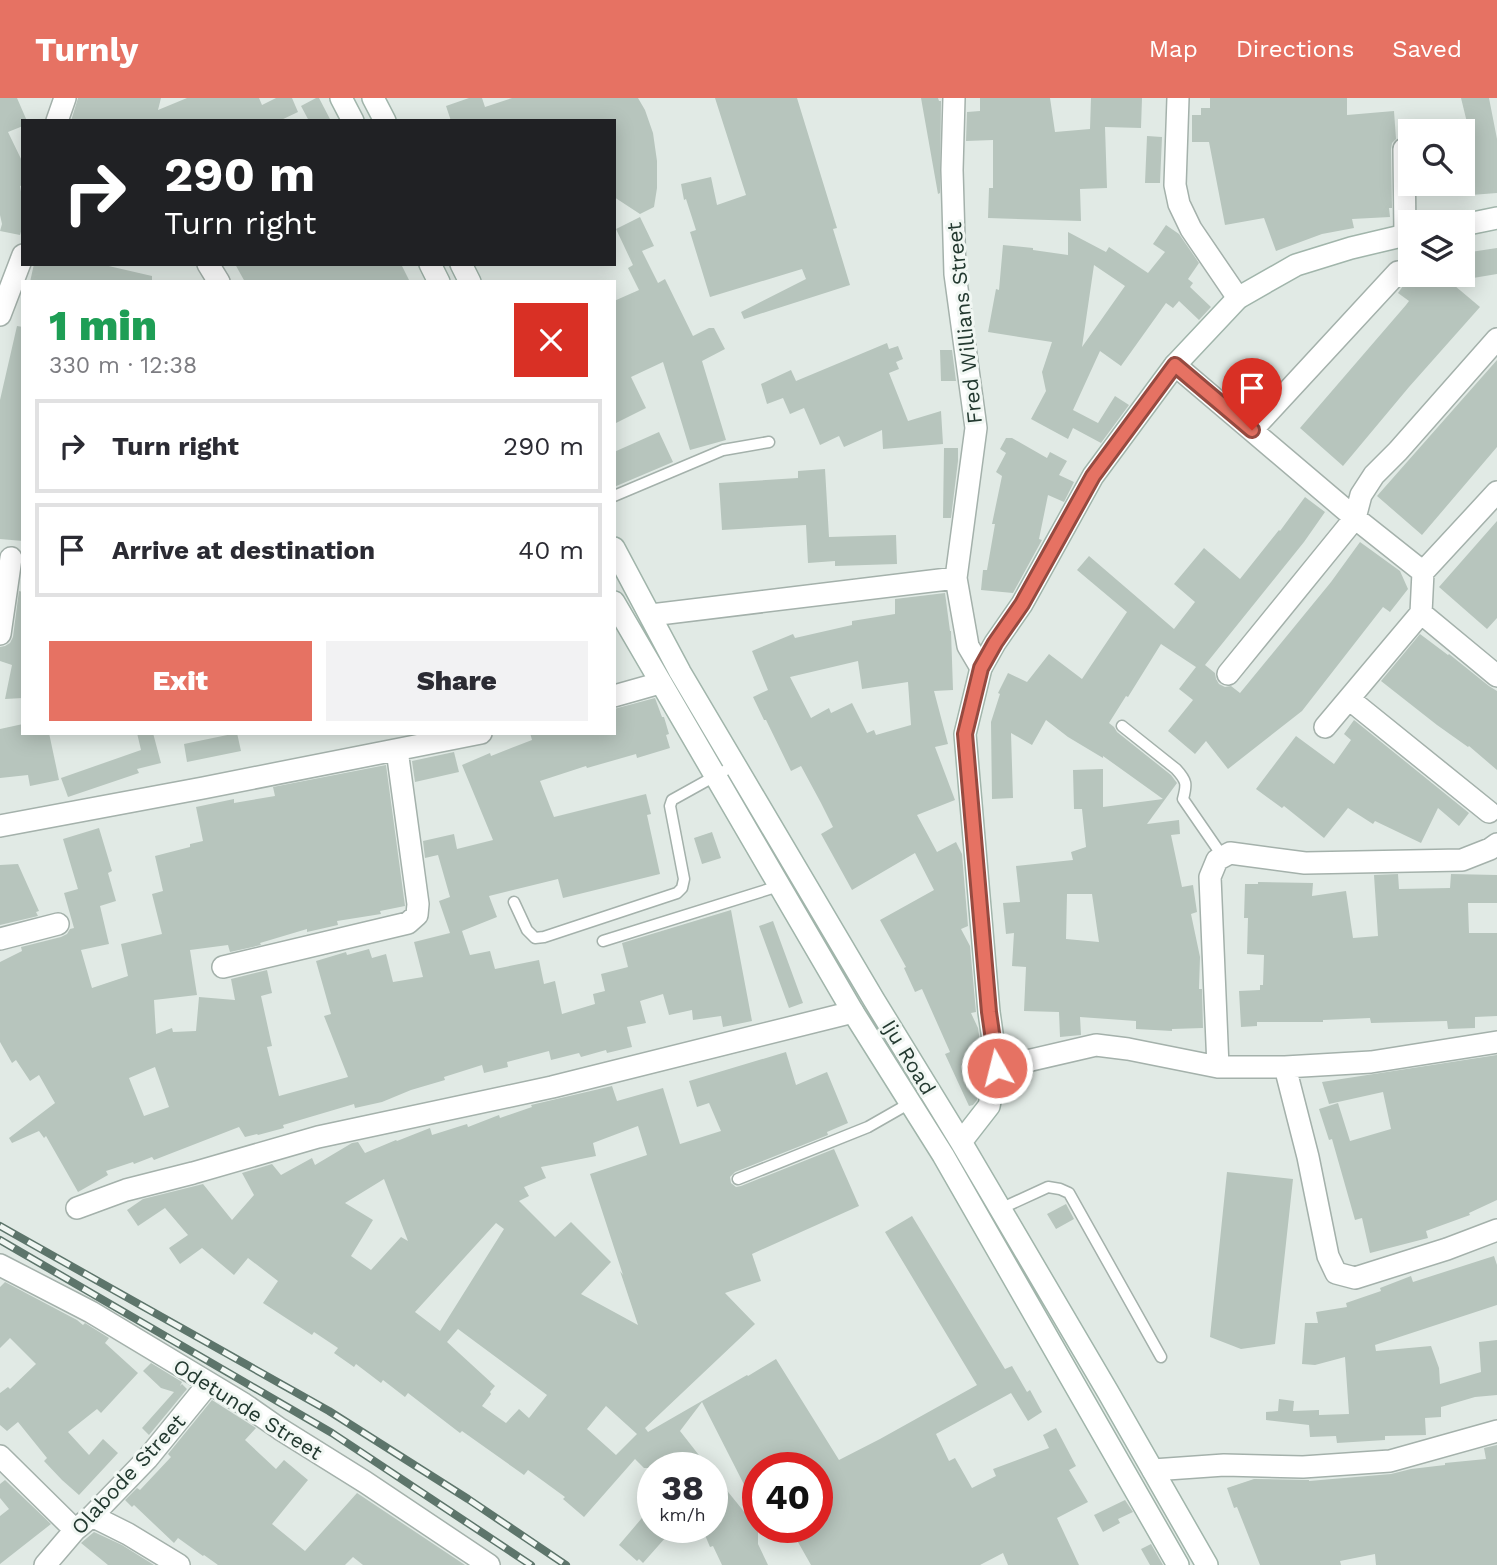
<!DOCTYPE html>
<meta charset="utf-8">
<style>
body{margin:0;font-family:"Work Sans",sans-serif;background:#f2f2f3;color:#2b2b33;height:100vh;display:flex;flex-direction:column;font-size:26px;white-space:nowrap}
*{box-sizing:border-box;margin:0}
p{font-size:23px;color:#7c7c81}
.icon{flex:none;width:38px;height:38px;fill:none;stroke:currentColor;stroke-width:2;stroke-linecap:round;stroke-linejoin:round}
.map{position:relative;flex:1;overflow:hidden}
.panel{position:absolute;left:21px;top:182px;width:595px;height:455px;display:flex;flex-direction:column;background:#fff;border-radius:0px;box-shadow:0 4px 18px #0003}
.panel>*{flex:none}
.top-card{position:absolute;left:21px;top:21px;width:595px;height:147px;border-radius:0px;box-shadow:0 4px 18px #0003;background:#202124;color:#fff;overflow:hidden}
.tools{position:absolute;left:1398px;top:21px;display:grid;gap:14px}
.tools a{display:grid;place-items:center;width:77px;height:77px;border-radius:0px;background:#fff;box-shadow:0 4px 18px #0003;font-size:35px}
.speed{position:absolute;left:637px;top:1354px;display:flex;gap:14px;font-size:35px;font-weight:700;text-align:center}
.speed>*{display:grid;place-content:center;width:91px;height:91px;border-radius:50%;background:#fff;box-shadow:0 4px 18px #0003;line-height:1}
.speed small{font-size:18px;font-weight:400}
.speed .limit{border:10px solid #d22;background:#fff;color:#111}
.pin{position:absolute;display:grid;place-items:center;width:60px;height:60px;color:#fff;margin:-72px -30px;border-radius:50% 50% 50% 0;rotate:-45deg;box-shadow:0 0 7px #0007}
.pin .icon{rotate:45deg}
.me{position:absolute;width:77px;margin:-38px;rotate:352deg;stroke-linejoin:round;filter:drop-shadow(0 0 5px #0008)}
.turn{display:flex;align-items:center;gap:24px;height:147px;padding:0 28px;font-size:32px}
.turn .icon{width:91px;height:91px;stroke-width:2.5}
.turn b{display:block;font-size:49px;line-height:60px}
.round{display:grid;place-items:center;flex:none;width:74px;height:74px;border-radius:0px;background:#f2f2f3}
.head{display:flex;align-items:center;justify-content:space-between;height:119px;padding:0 28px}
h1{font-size:42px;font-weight:800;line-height:52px;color:#1e9e55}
.primary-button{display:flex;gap:14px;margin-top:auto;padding:14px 28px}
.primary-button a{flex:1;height:80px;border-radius:0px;background:#e67263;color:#fff;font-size:28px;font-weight:800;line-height:80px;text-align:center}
.primary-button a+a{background:#f2f2f3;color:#2b2b33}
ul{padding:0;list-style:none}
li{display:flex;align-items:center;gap:21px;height:94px;margin:0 14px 10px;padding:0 14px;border:4px solid #e1e1e2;border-radius:0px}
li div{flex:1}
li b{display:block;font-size:26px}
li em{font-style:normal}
header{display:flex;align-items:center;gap:42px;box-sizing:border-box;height:98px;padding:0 35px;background:#e67263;color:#fff}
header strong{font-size:33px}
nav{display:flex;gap:38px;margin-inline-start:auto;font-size:24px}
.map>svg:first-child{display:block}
</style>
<header>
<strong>Turnly</strong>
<nav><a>Map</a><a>Directions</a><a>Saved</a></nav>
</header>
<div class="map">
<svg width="1497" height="1467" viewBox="0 0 1497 1467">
<rect width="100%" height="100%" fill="#e1eae5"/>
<path fill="#b7c5bd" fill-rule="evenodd" d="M0,0H17L27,23H23V28L8,34L23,65V87L20,88L23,105V127L20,137L0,133L2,126L0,117Z
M78,0H161L158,12L187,0H259L262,7L276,0H292L298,14L279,23H71Z
M316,0H319L331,23H309L301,8Z
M469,0H482L485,9L512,0H638L645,12L653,35L657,63V90L654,109L640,116L614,99V23H451L446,8Z
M715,0H797L837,130L833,131L850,187L744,221L741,214L806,181L802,171L710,199L690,134L696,132L686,101L684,102L681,86L711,79L717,107L746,97Z
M921,0H938L939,3H941L940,95L938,96Z
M980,0H1050L1055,34L1090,31L1091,0H1142L1141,30L1105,29L1107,90L1080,91L1081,123L988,120L989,90H993V42L966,43L967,14L980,13Z
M1210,0H1347V17L1394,13L1396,41L1392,45L1391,51L1392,110H1389L1390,119L1352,121L1354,130L1322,136L1276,153L1264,120L1225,127L1209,44H1192V17H1201V10H1210Z
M1461,0H1489L1497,41V95L1471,97L1467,53H1474Z
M1147,38L1162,39L1160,85H1145Z
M640,119L654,148L642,153L658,185L665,181L693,238L709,230H714L725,251L702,263L726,342L690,352L663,264L631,279L646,310L614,326V203L639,192L628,170L633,167L616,131Z
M1166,127L1179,136L1199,165L1188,181L1193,185L1190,189L1211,209L1199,222L1179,203L1173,210L1166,205L1121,268L1100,253L1073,312L1098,325L1115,298L1129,307L1101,345L1073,330L1068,341L1031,321L1046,293L1042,274L1052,244L988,234L996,191L999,192L1003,147L1033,150V152L1068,157V134L1106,154L1109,149L1148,175L1165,154L1153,146ZM1094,167L1125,188L1082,249Z
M1497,150V176L1467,181L1464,155Z
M34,166H100L152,178V184H30Z
M235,166H401L410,184H245Z
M1411,177H1442L1480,209L1409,289L1343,368L1300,330L1406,207L1409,203L1398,195Z
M17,228L23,229V443L0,441V302Z
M887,245L889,251L898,248L903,261L896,264L899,271L889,275L908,323L941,313L943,346L883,351L882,332L844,349L839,338L820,347L804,310L790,316L783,300L767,306L761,286L791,272L796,283Z
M940,252H952L956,283H941Z
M1497,262V349L1422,437L1377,398Z
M659,334L673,364L614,389V354Z
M1006,340H1012L1047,360L1050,354L1067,363L1059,377L1074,384L1064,404L1048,397L1039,441L1042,442L1013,495L981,492L983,472H987L995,426H992L1002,378L996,374L1006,355L1000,351Z
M944,350H958V363L951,420H943Z
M825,371L829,439L896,437L897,466L835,468V463L808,465L806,427L722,432L719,385L798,380V373Z
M1305,399L1325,414L1304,444L1205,567L1215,575L1216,581L1219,586L1225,589L1231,588L1240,595L1331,484L1360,444L1400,473L1408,491L1390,514L1383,509L1302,613L1228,671L1206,643L1195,656L1168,633L1193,602L1179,591L1196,569L1161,546L1128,599L1126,598L1109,625L1114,629L1117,634L1171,677L1177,685L1147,726L1179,722L1180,736L1171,737L1182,789L1193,787L1197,814L1191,816L1200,859L1199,891H1202L1203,930L1172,931V933L1136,931V923L1080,919L1081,937L1060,939L1059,914L1024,913L1026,869L1012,868L1014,835L1006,836L1003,805L1020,804L1016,768L1073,762L1071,754L1086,749L1082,711H1074L1073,672L1103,671V709L1163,701L1103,658V660L1068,639L1046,622L1032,647L1011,635L1013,700L992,701L991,624L1000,596L998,595L1008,575L1027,584L1049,556L1082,581L1127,514L1077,472L1089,458L1174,531L1195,504L1174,486L1204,450L1240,481L1279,432L1280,433ZM1067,796H1092L1099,844L1066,841Z
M1497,423V520L1487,531L1439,489Z
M19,493L23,494V600L5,601L12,567L0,563V549L5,548L10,545L13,539Z
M945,495L950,533H951L953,592L934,593L948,646L935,649L955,702L917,717L937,754L956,744L962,756L968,828L961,831L970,848L976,914L971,915L978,930L984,970L977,1002L973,1007L969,1008L945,956L950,954L922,891L915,894L904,870L906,869L880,822L934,792L915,755L852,792L821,736L833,729L821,705L801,668L791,673L766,622H764L753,599L768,592L752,553L793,536L795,540L852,527V523L895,516V501ZM858,563L862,591L908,584L911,627L876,637L874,632L867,635L852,605L831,615L829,610L811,620L790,579Z
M1420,536L1448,557L1449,556L1489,588L1497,593V672L1469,648L1468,649L1437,627L1381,583Z
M655,600L662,619H664L669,636L666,637L670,650L637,660L636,656L587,670L586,668L540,683L554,719L646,696L651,716L647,717L660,776L563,800L558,781L489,798L497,819L462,833L470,857L490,853L495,871L539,862L544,886L555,883L562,916L595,906L593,896L605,893L601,876L628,869L622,845L731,812L752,923L723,929L721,918L693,922L692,912L669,917L663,896L640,903L646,925L627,929L632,949L607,955L606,952L581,959L579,955L551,962L549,953L507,964L508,969L484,975L482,967L444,979L445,982L411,992L382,1004L355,1010L354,1006L283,1027L284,1030L258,1037L257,1036L245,1039L239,1029L154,1062L152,1059L134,1066L133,1064L106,1073L108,1077L78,1094L46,1038L44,1040L39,1033L12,1045L9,1040L55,1005L39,977L30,983L16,962L12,965L0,944V864L22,853L21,849L61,839L67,836L70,831L74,830L64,795L78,791L63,741L99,730L112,773L108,775L116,803L100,808L109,846L81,852L92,890L128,878L121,846L162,836L152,796L163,793L155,758L190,749V746L203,743L196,709L234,701V705L275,698L273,689L386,667L405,808L380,813L381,816L337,823L338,827L307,834V831L260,845L261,847L230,854L228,847L190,852L197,897L154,902L156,936L172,930L173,934L196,933L199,899L235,902L231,881L267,872L272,895L261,898L272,948L267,949L279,998L348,979L324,918L331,916L316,863L346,854L347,857L369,851L372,860L386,856L393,884L423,879L414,844L450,835L439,803L450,799L438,757L425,760L423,743L454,736L457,751L493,742L462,667L490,655L491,658L532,642L530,635H614V611ZM155,969L169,1009L144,1018L129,980Z
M1354,622L1469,715L1459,728L1438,710L1421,745L1375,723L1373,726L1348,710L1324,740L1284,708L1282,710L1256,691L1296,638L1334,666L1351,642L1344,636Z
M23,626V635H49L59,682L30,688L28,677L0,680V631Z
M137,635H153L161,665L137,671L139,675L68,699L61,680L141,652Z
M237,635L241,653L187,664L184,646Z
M454,654L459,674L415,684L412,663Z
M712,734L721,760L702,766L694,740Z
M18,766L39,813L36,814L38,818L0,827V767Z
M1398,776L1399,791L1450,790L1451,776L1497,777V805H1468L1469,835H1497V918L1475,919V930L1448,931L1447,923L1371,925L1370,920L1323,922V924H1257V928L1241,929L1239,893L1260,892V887H1263L1264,857L1247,856L1248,820H1244L1245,786H1258V784L1313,785L1312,798L1346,793L1353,840L1378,838L1374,777Z
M773,823L803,905L789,910L759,828Z
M786,954L796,987L827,974L848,1025L827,1034L828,1037L735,1074L730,1079L731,1085L736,1089L741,1088L834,1051L859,1108L752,1156L761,1183L725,1195L755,1226L645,1330L648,1334L747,1277L748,1278L776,1261L839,1362L880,1341L977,1287L885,1134L912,1118L1005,1271L1012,1268L1027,1294L1030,1292L1042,1314L1028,1323L1011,1295L936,1336L949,1363L955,1360L972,1390L996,1378L993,1371L1049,1350L1043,1337L1056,1330L1076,1368L1069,1372L1088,1404L1057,1420L1079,1467H1008L1003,1455L980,1467H811L790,1430H817V1370H758V1414L702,1304L680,1333L709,1370H644L635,1361L584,1419L563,1401L565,1399L528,1372L524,1377L462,1333L460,1335L408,1295L405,1299L383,1282L381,1285L356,1266L354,1269L334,1255L338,1250L314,1234L312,1237L263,1205L278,1183L248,1160L234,1177L202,1150L180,1166L169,1150L188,1137L165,1110L138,1128L127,1112L143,1101L203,1086L232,1122L254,1097L242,1075L272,1066L281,1077L312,1060L315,1067L352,1045L358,1044L365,1055L396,1042L397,1043L430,1030L432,1037L467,1026L468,1029L499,1017L500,1020L532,1009L531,1007L612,988L617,1003L663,990L680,1046L721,1033L709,1005L697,1009L689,983ZM638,1028L647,1057L590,1076L623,1177L620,1173L638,1227L581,1196L611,1164L571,1124L555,1139L519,1103L529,1098L524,1089L546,1080L541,1069L596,1058L593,1045ZM384,1081L408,1143L401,1139L371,1172L351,1158L373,1122L345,1105ZM496,1125L504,1131L440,1233L415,1214ZM458,1231L547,1297L529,1320L519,1311L506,1325L482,1308L491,1296L490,1294L495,1288L447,1244ZM606,1308L637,1336L616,1357L587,1331Z
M1497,957V1102L1469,1115L1470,1117L1426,1133L1428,1140L1370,1155L1362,1120L1355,1122L1332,1041L1329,1042L1319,1011L1338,1005L1350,1043L1391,1031L1383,994L1329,1006L1322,984Z
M1227,1074L1293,1081L1275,1246L1241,1251L1210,1239Z
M1066,1106L1074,1121L1056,1131L1047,1116Z
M1494,1158L1497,1167V1207L1375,1247L1376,1253L1431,1248L1439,1270L1440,1286L1481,1274L1479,1244L1497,1242V1297L1475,1299L1441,1309V1319L1425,1320L1426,1337L1385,1338V1342L1337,1345L1336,1338L1310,1339L1309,1327L1266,1322V1314L1278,1313L1279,1301L1294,1303L1293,1313L1319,1312V1317L1349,1316L1345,1259L1315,1267L1302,1266L1305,1225H1318L1316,1214L1347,1209L1346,1205L1381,1193L1380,1190L1411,1178L1413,1184Z
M5,1184L77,1222L83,1227L85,1225L109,1240L105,1245L138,1275L101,1315L97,1311L68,1334L89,1357L103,1341L118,1355L79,1397L62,1382L44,1363L47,1360L18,1324L7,1333L0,1327V1295L8,1289L10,1291L36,1266L10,1240L0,1250V1189Z
M151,1265L182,1284L180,1288L182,1286L187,1291L149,1337L142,1330L174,1294L161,1290L143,1273Z
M212,1302L256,1330L245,1342L276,1371L284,1362L308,1382L272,1426L305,1453L357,1395L465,1467H363L353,1459L345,1467H218L204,1457L203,1458L178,1440L174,1445L134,1407L132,1409L125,1402L137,1390L140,1392L171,1359L168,1356Z
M1497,1347V1467H1376L1375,1456L1340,1463L1341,1467H1260L1237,1409L1234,1410L1227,1390L1254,1381L1309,1382V1383L1391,1376L1411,1371L1445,1367V1365L1486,1361L1484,1350Z
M712,1374L758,1431V1446L768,1467H722L713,1448L710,1449L702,1430H712Z
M5,1382L51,1426L0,1466V1418L9,1411L0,1400V1386Z
M1125,1402L1133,1414L1118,1421L1120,1425L1103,1434L1094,1417Z
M653,1407V1430H674L643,1465L639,1461L637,1463L619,1447Z
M94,1434L122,1447L154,1467H108L81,1445Z
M1151,1446L1163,1467H1150L1141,1451Z"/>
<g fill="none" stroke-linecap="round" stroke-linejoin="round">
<defs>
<path id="lane" d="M614,398L723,352L769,344
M1122,628L1176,671C1187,683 1187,686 1183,701L1223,759
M514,804L527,832L535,840L544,839L677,795L682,790L684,781L670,708L672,702L735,667
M603,843L779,788
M738,1081L868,1029L910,1005
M1000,1111L1048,1089L1060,1091L1069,1095L1161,1259"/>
<path id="street" d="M954,0L952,72L955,176L976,330L956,480L968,548L981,570
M1178,0L1175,87L1179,106L1191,131L1238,200
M57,23L65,0
M1404,51L1405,137
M208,166L219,184
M0,217L23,157
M1175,267L1355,420L1423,474
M1252,332L1398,174
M1497,394L1423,474L1421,515L1497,578
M651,517L956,480
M0,536L11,460
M1228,576L1355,420L1361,397L1374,377L1398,353L1497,241
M614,598L660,585
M1349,601L1489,714
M1325,629L1421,515
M0,728L203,690L481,635
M0,841L58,826
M223,869L408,825L417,817L418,806L397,652
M1218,969L1210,779L1217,762L1230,755L1305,765L1462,762L1490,751L1497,746
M1285,969L1308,1059L1328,1158L1336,1175L1355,1180L1447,1151L1497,1132
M997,970L1096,947L1128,951L1218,969H1285L1371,964L1497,944
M77,1110L126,1092L193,1075L318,1039L552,989L853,914
M0,1167L91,1214L244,1306L280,1331L365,1384L489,1467
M0,1358L75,1432
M1153,1372L1224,1367L1303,1369L1390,1363L1497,1333
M92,1418L128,1436L179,1467
M45,1467L75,1432L92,1418L147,1361L209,1285"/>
<path id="secondary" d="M341,0L353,23
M373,0L385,23
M1463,127L1497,120
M430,166L439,184
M461,166L470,184
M614,450L680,574L874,902L961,1044L1108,1294L1207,1467
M614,504L853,914L943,1057L1178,1467
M961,1044L989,1008L997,970L989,914L965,636L981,570L995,545L1022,506L1093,378L1175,267L1238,200L1296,167L1351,150L1410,136"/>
</defs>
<use href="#lane" stroke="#a4b1ab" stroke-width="13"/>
<use href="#street" stroke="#a4b1ab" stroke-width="24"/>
<use href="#secondary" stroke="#a1b5ab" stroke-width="24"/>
<use href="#lane" stroke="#fff" stroke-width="10"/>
<use href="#street" stroke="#fff" stroke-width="21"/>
<use href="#secondary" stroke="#fff" stroke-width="21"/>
<defs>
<path id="rail" d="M0,1128L329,1313L468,1401L566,1467
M0,1142L332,1335L531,1467"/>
</defs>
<use href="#rail" stroke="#5d756b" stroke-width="8"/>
<use href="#rail" stroke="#f1f7f3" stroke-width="5" stroke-dasharray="16" stroke-linecap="butt"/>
</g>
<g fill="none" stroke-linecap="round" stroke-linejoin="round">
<defs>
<path id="route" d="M997,970L989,914L965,636L981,570L995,545L1022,506L1093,378L1175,267L1252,332"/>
</defs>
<use href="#route" stroke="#964a40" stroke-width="18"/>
<use href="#route" stroke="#e67263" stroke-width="12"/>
</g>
<g text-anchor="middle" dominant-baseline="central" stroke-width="6" stroke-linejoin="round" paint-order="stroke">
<g font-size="21" fill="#233930" stroke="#f1f7f3">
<text transform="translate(964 225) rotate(-96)">Fred Willians Street</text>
<text transform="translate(909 959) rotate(59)">Iju Road</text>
<text transform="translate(248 1311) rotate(32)">Odetunde Street</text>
<text transform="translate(128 1376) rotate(-47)">Olabode Street</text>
</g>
</g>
</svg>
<div class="tools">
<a><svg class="icon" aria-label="search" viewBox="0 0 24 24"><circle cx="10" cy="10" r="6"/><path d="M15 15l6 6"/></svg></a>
<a><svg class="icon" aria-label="layers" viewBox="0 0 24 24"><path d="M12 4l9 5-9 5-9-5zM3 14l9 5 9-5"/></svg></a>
</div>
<div class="speed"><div>38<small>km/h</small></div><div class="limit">40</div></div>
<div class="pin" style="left:1252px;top:332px;background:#d93025"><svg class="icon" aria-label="arrive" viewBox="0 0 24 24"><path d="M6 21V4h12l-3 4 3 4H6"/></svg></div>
<svg class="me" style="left:997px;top:970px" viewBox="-20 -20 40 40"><circle r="17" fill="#e67263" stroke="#fff" stroke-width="3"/><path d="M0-11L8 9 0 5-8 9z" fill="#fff"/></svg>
<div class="top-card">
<div class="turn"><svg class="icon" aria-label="right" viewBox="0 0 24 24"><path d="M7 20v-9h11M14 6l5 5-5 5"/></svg><div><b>290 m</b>Turn right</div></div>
</div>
<section class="panel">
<div class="head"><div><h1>1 min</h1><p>330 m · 12:38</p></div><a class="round" style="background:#d93025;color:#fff"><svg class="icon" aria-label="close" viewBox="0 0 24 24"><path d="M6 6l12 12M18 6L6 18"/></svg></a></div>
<ul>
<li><svg class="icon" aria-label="right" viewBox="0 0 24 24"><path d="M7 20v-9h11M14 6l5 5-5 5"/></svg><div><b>Turn right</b></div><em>290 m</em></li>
<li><svg class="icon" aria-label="arrive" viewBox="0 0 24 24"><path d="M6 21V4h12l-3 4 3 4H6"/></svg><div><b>Arrive at destination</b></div><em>40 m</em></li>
</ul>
<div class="primary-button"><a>Exit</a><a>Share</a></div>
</section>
</div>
